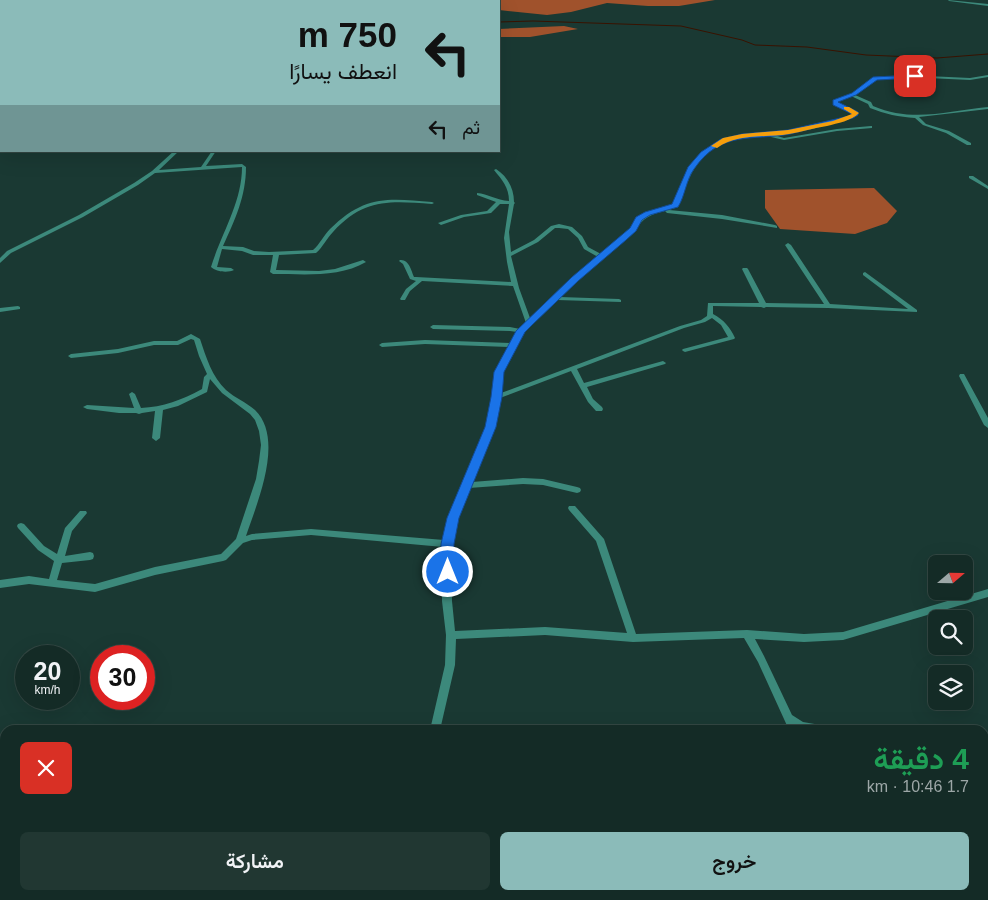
<!DOCTYPE html>
<html lang="ar">
<meta charset="utf-8">
<style>
body{margin:0;font-family:Arial,Vazirmatn,sans-serif;background:#213732;color:#f1f3f6;direction:rtl;height:100vh;display:flex;flex-direction:column;font-size:19px;white-space:nowrap}
*{box-sizing:border-box;margin:0}
p{font-size:16px;color:#9da7a7}
.icon{flex:none;width:28px;height:28px;fill:none;stroke:currentColor;stroke-width:2;stroke-linecap:round;stroke-linejoin:round}
.map{position:relative;flex:1;overflow:hidden;direction:ltr}
.drawer{position:absolute;left:0px;top:725px;width:989px;height:175px;display:flex;flex-direction:column;background:#142b26;border-radius:15px 15px 0 0;box-shadow:0 5px 20px #0002,0 0 0 1px #334743;direction:rtl}
.drawer>*{flex:none}
.banner{position:absolute;left:0px;top:0px;width:500px;height:152px;box-shadow:0 5px 20px #0002,0 0 0 1px #334743;direction:rtl;background:#8bbbb9;color:#111;overflow:hidden}
.needle{width:32px;rotate:70deg}
.buttons{position:absolute;left:928px;top:555px;display:grid;gap:10px}
.buttons a{display:grid;place-items:center;width:45px;height:45px;border-radius:8px;background:#142b26;box-shadow:0 5px 20px #0002,0 0 0 1px #334743;font-size:25px}
.speed{position:absolute;left:15px;top:645px;display:flex;gap:10px;font-size:25px;font-weight:700;text-align:center}
.speed>*{display:grid;place-content:center;width:65px;height:65px;border-radius:50%;background:#142b26;box-shadow:0 5px 20px #0002,0 0 0 1px #334743;line-height:1}
.speed small{font-size:12px;font-weight:400}
.speed .limit{border:8px solid #d22;background:#fff;color:#111}
.pin{position:absolute;display:grid;place-items:center;width:42px;height:42px;color:#fff;margin:-21px;border-radius:10px;box-shadow:0 2px 8px #0006}
.me{position:absolute;width:55px;margin:-28px;rotate:0deg;stroke-linejoin:round;filter:drop-shadow(0 0 4px #0008)}
.turn{display:flex;align-items:center;gap:18px;height:105px;padding:0 20px;font-size:22px}
.turn .icon{width:65px;height:65px;stroke-width:2.5}
.turn b{display:block;font-size:35px;line-height:42px}
.then{display:flex;align-items:center;height:48px;padding:0 20px;background:#0003;gap:10px;font-size:19px}
.round{display:grid;place-items:center;flex:none;width:52px;height:52px;border-radius:8px;background:#213732}
.overview{display:flex;align-items:center;justify-content:space-between;height:85px;padding:0 20px}
h1{font-size:30px;font-weight:600;line-height:38px;color:#1e9e55}
.cta{display:flex;gap:10px;margin-top:auto;padding:10px 20px}
.cta a{flex:1;height:58px;border-radius:8px;background:#8bbbb9;color:#111;font-size:20px;font-weight:600;line-height:58px;text-align:center}
.cta a+a{background:#213732;color:#f1f3f6}
.map>svg:first-child{display:block}
</style>
<div class="map">
<svg width="988" height="900" viewBox="0 0 988 900">
<rect width="100%" height="100%" fill="#1a3933"/>
<path fill="#a0522c" d="M326,0H715L679,6H648L607,3L571,12L547,15L499,10V1Z
M564,26L578,29L530,37H499V29Z
M874,188L897,211L887,223L855,234L780,229L765,208V190Z"/>
<g fill="none" stroke-linecap="round" stroke-linejoin="round">
<path stroke="#391200" stroke-width="1" d="M499,22L533,21L681,26L742,40L755,45L807,47L866,55L937,58L988,54"/>
<path fill="#3c897b" fill-rule="evenodd" d="M948,0L988,4V6L949,1Z
M0,60H1V63H0Z
M906,75L970,78L988,75V77L970,80L906,77L881,78L876,79L855,95L871,102L873,106C913,123 947,111 988,107V109L919,117L926,124L949,131L971,143V145H967L946,133L923,125L915,118C899,117 885,114 870,108L868,104L851,96L837,102V103L857,112V114L852,118L812,129L774,135L784,138L837,129L871,126H872V128L837,131L784,140L771,137V135C731,138 706,141 688,181C684,190 682,199 678,207L669,210L722,215L775,225L777,226V228L722,219L667,213L665,211C651,214 643,218 635,230L560,297L619,299L621,300V302L557,300L524,332L502,372L501,393L680,326L701,320L707,316L708,303H759L742,269L743,268H747L748,269L766,303L824,304L785,245L788,243L791,245L830,304L908,309L863,275V273L865,272L917,310V312L828,308L766,307L764,308L761,307L713,306V314C724,320 730,327 735,338L734,339L685,352L683,351L682,350L683,349L728,337L721,325L712,318L705,322L684,328L577,369L584,383L663,361L666,363L665,364L587,387L593,399L602,407L603,409L602,411H596L588,402L571,371L500,398L494,427L472,482L523,478L543,479L577,487L580,488L581,490L580,492L577,493L543,485L523,484L469,488L457,518L451,544L452,601L455,631L545,627L627,633L596,541L569,510L568,508L569,506H575L604,539L636,634L747,630L804,634L843,632L988,589V597L843,640L804,642L755,639L764,656L792,715L803,722L826,726L827,730H789L758,662L744,638L633,642L545,635L456,639L455,665L440,730H430L445,665L446,635L442,601L443,547L311,535L252,540L243,543L226,560L223,561L155,575L95,592L29,584L0,588V580L29,576L49,579L54,561L38,550L18,528L17,526L18,524L21,523L24,524L44,546L57,554L65,528L80,511H86L87,513L72,531L65,556L90,552L93,553L94,556L93,559L90,560L62,563L57,580L95,584L155,567L221,554L236,539L256,479L259,461L261,445L259,431L255,420L250,414L222,393L210,379L207,392L178,406L163,410L160,438L156,441L152,438L155,411L142,413L139,414L136,413H119L87,409L83,407L87,405L134,408L129,394L132,392L135,394L141,408C163,407 182,400 202,389L204,377L207,374L199,356L194,340L191,339L178,345H154L118,353L71,358L68,356L71,354L118,349L154,341H177L191,334L200,339C206,357 212,377 226,390C235,398 246,402 255,410C285,439 257,503 246,536L252,534L311,529L444,540L449,518L486,427L494,397L496,372L509,347L425,344L382,347L379,345L382,343L425,340L511,343L517,332L510,331L433,329L430,327L433,325L510,327L520,329L526,323L513,286L422,281L410,291L405,300H401L400,299L406,289L416,281L410,279L403,264L399,261L400,260C409,259 411,270 414,277H416L511,282L507,262L504,238L509,204H500L491,213L464,217L441,225L438,223L461,215L487,211L496,202L477,195V193C488,194 496,200 509,201C509,187 502,180 494,170L496,169C507,176 514,188 514,202L515,203L514,204L509,232L511,252L534,240L551,226L559,224L572,227L582,236L588,247L601,254L631,228L640,217L650,212L674,205C687,169 700,143 741,135C753,133 766,133 779,132C803,129 826,123 850,116L853,113L834,105V100L853,93L874,77ZM555,228H559L568,229L578,238L584,249L598,257L552,297L530,318L519,288L511,256L538,242Z
M174,151H179L159,170L201,167L212,151H216L206,166L242,164L246,167C246,196 235,220 223,246L243,247L254,251L269,252L313,250C320,244 323,236 330,229C364,195 388,198 432,202L434,203L432,204C390,201 364,198 333,232C326,239 323,247 316,253L279,255L276,270L319,271L335,269L363,260L366,262C339,278 303,274 273,274L270,272L273,255H253L242,251L222,249L217,267L231,268L234,270C228,273 216,272 211,267C221,234 242,203 242,167L155,173L138,185L83,217L11,253L0,263V258L7,251L79,215L134,183L152,171Z
M969,176H973L988,186V189L969,178Z
M18,306L20,307V309L0,312V308Z
M960,374H964L988,418V428L984,425L959,376Z
M262,895H274L273,900H261Z
M377,895H389L387,900H375Z
M416,895H428V900H416Z
M443,895H464L462,899L461,900H440L442,896Z"/>
</g>
<path fill="#1a73e8" stroke="#114b97" d="M915,75L917,78L877,80L856,95L838,102L858,112V115L853,118C832,123 811,129 790,134C752,141 721,130 694,169C686,180 685,196 678,207L650,215L642,220L636,231L626,240L578,281L532,325L525,332L504,372L502,397L496,427L459,518L454,544V572L452,576L448,577L443,576L441,572V544L447,518L485,427L491,397L494,372L516,331L572,277L630,228L636,217L645,212L672,204L688,167L701,152L721,139L742,134L788,130L849,116L852,114L833,105V100L852,93L873,77Z"/>
<path fill="#f59e0b" d="M844,107H849L859,113C851,121 838,123 827,126C814,128 801,132 789,134C765,138 738,133 717,148L711,146L723,138L742,134L788,130L833,121L852,114L844,109Z"/>
</svg>
<div class="buttons">
<a><svg class="needle" viewBox="-14 -14 28 28"><path d="M0-13l5 13h-10z" fill="#e53935"/><path d="M0 13l5-13h-10z" fill="#9da7a7"/></svg></a>
<a><svg class="icon" aria-label="search" viewBox="0 0 24 24"><circle cx="10" cy="10" r="6"/><path d="M15 15l6 6"/></svg></a>
<a><svg class="icon" aria-label="layers" viewBox="0 0 24 24"><path d="M12 4l9 5-9 5-9-5zM3 14l9 5 9-5"/></svg></a>
</div>
<div class="speed"><div>20<small>km/h</small></div><div class="limit">30</div></div>
<div class="pin" style="left:915px;top:76px;background:#d93025"><svg class="icon" aria-label="arrive" viewBox="0 0 24 24"><path d="M6 21V4h12l-3 4 3 4H6"/></svg></div>
<svg class="me" style="left:448px;top:572px" viewBox="-20 -20 40 40"><circle r="17" fill="#1a73e8" stroke="#fff" stroke-width="3"/><path d="M0-11L8 9 0 5-8 9z" fill="#fff"/></svg>
<div class="banner">
<div class="turn"><svg class="icon" aria-label="left" viewBox="0 0 24 24"><path d="M17 20v-9H6M10 6l-5 5 5 5"/></svg><div><b>750 m</b>انعطف يسارًا</div></div>
<div class="then">ثم<svg class="icon" aria-label="left" viewBox="0 0 24 24"><path d="M17 20v-9H6M10 6l-5 5 5 5"/></svg></div>
</div>
<section class="drawer">
<div class="overview"><div><h1>4 دقيقة</h1><p>1.7 km · 10:46</p></div><a class="round" style="background:#d93025;color:#fff"><svg class="icon" aria-label="close" viewBox="0 0 24 24"><path d="M6 6l12 12M18 6L6 18"/></svg></a></div>
<div class="cta"><a>خروج</a><a>مشاركة</a></div>
</section>
</div>
